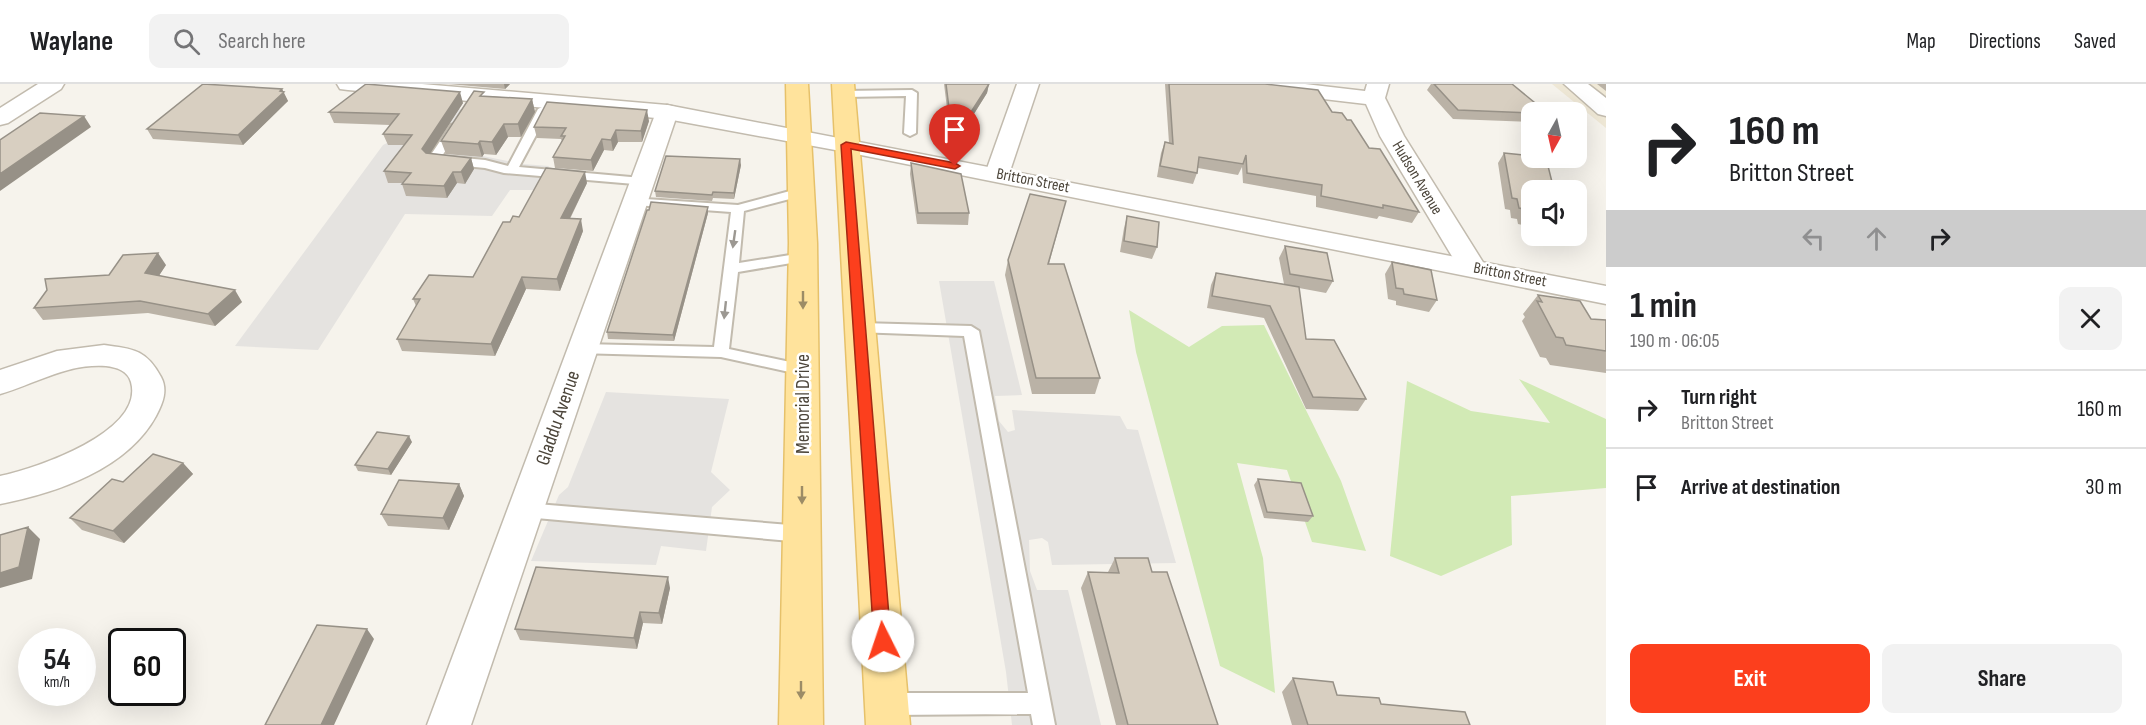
<!DOCTYPE html>
<meta charset="utf-8">
<style>
body{margin:0;font-family:"Sofia Sans Condensed",sans-serif;background:#f2f2f2;color:#202124;height:100vh;display:flex;flex-direction:column;font-size:22px;white-space:nowrap}
*{box-sizing:border-box;margin:0}
p{font-size:20px;color:#757577}
.icon{flex:none;width:33px;height:33px;fill:none;stroke:currentColor;stroke-width:2;stroke-linecap:round;stroke-linejoin:round}
.map{position:relative;flex:1;overflow:hidden}
.panel{display:flex;flex-direction:column;background:#fff;width:540px}
.panel>*{flex:none}
.top-card{background:#fff;color:#202124;overflow:hidden}
.needle{width:39px;rotate:188deg}
.fabs{position:absolute;left:1521px;top:18px;display:grid;gap:12px}
.fabs a{display:grid;place-items:center;width:66px;height:66px;border-radius:12px;background:#fff;box-shadow:0 6px 24px #0002;font-size:30px}
.speed{position:absolute;left:18px;top:544px;display:flex;gap:12px;font-size:30px;font-weight:700;text-align:center}
.speed>*{display:grid;place-content:center;width:78px;height:78px;border-radius:50%;background:#fff;box-shadow:0 6px 24px #0002;line-height:1}
.speed small{font-size:15px;font-weight:400}
.speed .limit{border:3px solid #111;border-radius:9px;background:#fff;color:#111}
.pin{position:absolute;display:grid;place-items:center;width:51px;height:51px;color:#fff;margin:-62px -26px;border-radius:50% 50% 50% 0;rotate:-45deg;box-shadow:0 0 6px #0007}
.pin .icon{rotate:45deg}
.me{position:absolute;width:66px;margin:-33px;rotate:356deg;stroke-linejoin:round;filter:drop-shadow(0 0 4px #0008)}
.turn{display:flex;align-items:center;gap:21px;height:126px;padding:0 24px;font-size:27px}
.turn .icon{width:78px;height:78px;stroke-width:2.5}
.turn b{display:block;font-size:42px;line-height:51px}
.lanes{display:flex;align-items:center;height:57px;padding:0 24px;background:#0003;justify-content:center;gap:30px;direction:ltr}
.lanes .off{opacity:.35}
.round{display:grid;place-items:center;flex:none;width:63px;height:63px;border-radius:12px;background:#f2f2f2}
.summary{display:flex;align-items:center;justify-content:space-between;height:102px;padding:0 24px}
h1{font-size:36px;font-weight:700;line-height:45px}
.primary-button{display:flex;gap:12px;margin-top:auto;padding:12px 24px}
.primary-button a{flex:1;height:69px;border-radius:12px;background:#fc3f1d;color:#fff;font-size:24px;font-weight:700;line-height:69px;text-align:center}
.primary-button a+a{background:#f2f2f2;color:#202124}
ul{padding:0;list-style:none}
li{display:flex;align-items:center;gap:18px;height:78px;padding:0 24px;border-top:2px solid #e0e0e0}
li div{flex:1}
li b{display:block;font-size:22px}
li em{font-style:normal}
header{display:flex;align-items:center;gap:36px;box-sizing:border-box;height:84px;padding:0 30px;background:#fff;border-bottom:2px solid #e0e0e0}
header strong{font-size:28px}
nav{display:flex;gap:33px;margin-inline-start:auto;font-size:21px}
.search{width:420px;height:54px;background:#f2f2f2;display:flex;align-items:center;gap:15px;box-sizing:border-box;padding:0 21px;border-radius:12px;color:#757577;font-size:22px}
main{display:flex;flex:1;min-height:0}
.map>svg:first-child{display:block}
</style>
<header>
<strong>Waylane</strong>
<div class="search"><svg class="icon" aria-label="search" viewBox="0 0 24 24"><circle cx="10" cy="10" r="6"/><path d="M15 15l6 6"/></svg>Search here</div>
<nav><a>Map</a><a>Directions</a><a>Saved</a></nav>
</header>
<main>
<div class="map">
<svg width="1606" height="641" viewBox="0 0 1606 641">
<rect width="100%" height="100%" fill="#f6f3ec"/>
<path fill="#efe8d6" d="M1552,0H1606V44Z"/>
<path fill="#d2eab5" d="M1129,226L1189,263L1222,242L1264,241L1341,397L1366,467L1312,458L1287,386L1237,379L1263,474L1275,609L1220,582L1136,268Z
M1519,295L1606,335V404L1511,412L1512,461L1441,492L1390,472L1407,297L1471,327L1550,339Z"/>
<path fill="#e5e3e0" d="M454,25H474L473,70L522,80L549,82L535,106H510L492,132L405,130L318,266L235,262L383,61Z
M939,197H994L1022,311L995,312L999,337L1008,348L1015,346L1012,326L1120,332L1127,345L1138,346L1176,479L1052,481L1048,458L1042,454L1029,456L1030,487L1037,506H1068L1101,641H1012L1006,588Z
M606,308L729,315L711,388L730,406L712,423L706,467L661,462L656,481L531,477L559,411L568,403Z"/>
<g fill="none" stroke-linecap="round" stroke-linejoin="round">
<defs>
<path id="service" d="M912,6L917,9L916,49L910,52L904,49L906,12L844,13L839,10L844,7Z
M544,22L550,25L519,83L642,94L646,95L648,98L646,101L504,89L485,84L434,79L428,75L451,41L455,40L461,43L442,72L485,76L508,82L538,25Z
M801,104L805,105L807,108L805,111L744,127L739,179L803,169L810,173L803,177L738,188L729,265L809,282L811,286L809,290L803,291L721,273L577,269L574,265L577,261L582,260L714,263L731,128L635,121L629,117L630,114L738,121Z
M861,239L971,242L979,247L1055,641H1033L1031,630L888,631L880,627L877,620L880,613L888,609H1028L964,252L856,248L853,244L856,240Z
M525,419L802,442L809,445L811,450L809,455L802,458L525,433L518,431L516,426L518,421Z"/>
<path id="minor" d="M38,0H64L61,5L8,39L0,41V24Z
M1017,0H1039L1009,90L1006,95L997,97L988,95L985,90Z
M1235,0H1305L1365,7L1367,0H1389L1385,14L1404,52L1486,183L1482,189L1472,192L1462,189L1380,52L1366,20L1246,6L1238,5Z
M1564,0H1588L1606,14V32L1598,30Z
M667,21L675,23L678,28L471,641H427L656,28L659,23Z
M104,261C133,265 146,265 161,293C168,306 163,319 156,332C127,385 57,409 0,420V392C35,385 145,348 131,298C128,287 116,283 106,282C67,279 35,300 0,310V286L57,267Z"/>
<path id="tertiary" d="M337,0H422L667,21L1606,202V220L846,68L667,35L348,6L340,5Z"/>
<path id="primary" d="M786,0H808L817,159L823,641H779L789,159Z
M832,0H854L910,641H866Z"/>
</defs>
<use href="#service" stroke="#c2bbae" stroke-width="4"/>
<use href="#minor" stroke="#c2bbae" stroke-width="3"/>
<use href="#tertiary" stroke="#c2bbae" stroke-width="3"/>
<use href="#primary" stroke="#e6c16a" stroke-width="3"/>
<use href="#service" fill="#fff" fill-rule="evenodd"/>
<use href="#minor" fill="#fff" fill-rule="evenodd"/>
<use href="#tertiary" fill="#fff" fill-rule="evenodd"/>
<use href="#primary" fill="#ffe39c" fill-rule="evenodd"/>
</g>
<path fill="#bab2a6" d="M448,0H510L505,5Z
M944,0H989L987,9L952,65Z
M1165,0H1265L1332,28L1347,36L1419,128L1412,139L1379,132L1377,135L1316,123V112L1243,99L1242,83L1238,91L1198,84L1197,89L1193,100L1157,93L1161,69L1165,58L1169,59Z
M1431,0H1512L1532,28V38L1453,35L1427,6Z
M1597,0H1606V7Z
M282,5L288,17L243,61L153,55L147,45Z
M485,12L532,15L535,28L521,53H508L496,71L484,70L482,73L446,70L441,57Z
M463,19L430,69L471,74L474,85L465,100L457,99L447,114L406,112L402,100V99H388L384,87L404,61H388L383,50L390,41L334,39L329,28Z
M649,37L642,58H618L613,67L604,66L593,87L555,84L553,73L562,57L561,55L537,54L534,43Z
M1504,69L1532,106V143L1518,140L1517,135L1511,134L1510,126L1505,125L1498,79Z
M911,79L969,129L968,141L917,140L910,90Z
M741,81L734,115L713,114L712,117L656,113L655,107Z
M587,99L570,135L583,147L560,207L526,205L495,272L402,267L397,255L416,222L413,215L473,193L510,138L519,133Z
M1066,117L1049,180L1100,294L1095,310H1032L1005,191L1008,176Z
M708,129L674,257L608,255L607,248Z
M1127,132L1157,163L1152,175L1120,168L1124,144Z
M1285,162L1333,197L1326,209L1299,204L1306,255L1366,315L1358,327L1306,325L1264,234L1207,224L1211,201L1216,189L1284,200L1279,174Z
M1392,178L1437,216L1429,228L1396,221V217L1388,215L1385,190Z
M166,181L159,191L242,218L215,242L148,229L43,236L34,224L109,191Z
M1538,211L1591,235L1606,236V289L1550,281L1546,274L1540,273L1522,237L1525,233L1523,230Z
M412,358L391,391L358,387L355,381Z
M183,379L193,390L124,459L82,446L70,434Z
M1258,395L1313,432L1308,438L1264,434L1254,401Z
M459,400L464,412L449,446L388,442L381,430Z
M1115,474L1152,488L1218,641H1116L1081,504L1088,488H1108Z
M670,504L662,540L643,539L637,565L520,556L515,545Z
M1293,594L1337,611L1470,641H1292L1282,608Z"/>
<path fill="#979187" d="M504,0H510L505,5Z
M989,0L987,9L952,65L953,56Z
M282,5L288,17L243,61L238,51Z
M460,8L463,19L426,76L422,65Z
M532,15L535,28L521,53L518,40Z
M647,26L649,37L642,58L641,47Z
M84,32L91,43L0,107V90Z
M504,40L508,53L496,71L492,58Z
M616,46L618,58L613,67L611,56Z
M602,55L604,66L593,87L591,76Z
M480,57L484,70L482,73L478,60Z
M471,74L474,85L465,100L461,88Z
M740,75L741,81L734,115V109Z
M453,88L457,99L447,114L444,102Z
M585,88L587,99L564,146L561,134Z
M708,123V129L674,257L673,251Z
M581,135L583,147L560,207L557,195Z
M158,169L166,181L153,201L145,189Z
M522,193L526,205L495,272L491,260Z
M235,206L242,218L215,242L208,230Z
M409,352L412,358L391,391L388,385Z
M183,379L193,390L124,459L113,447Z
M459,400L464,412L449,446L443,434Z
M28,443L40,455L32,495L0,504V489Z
M668,493L670,504L662,540L659,529Z
M640,528L643,539L637,565L634,554Z
M367,545L374,555L334,641H321Z"/>
<path fill="#d8cfc1" stroke="#979187" stroke-width="1.5" d="M203,0L282,5L280,7L284,8L238,51L147,45Z
M366,0L460,8L422,65L426,69L471,74L461,88H453L444,102L402,100L411,89L384,87L412,51L383,50L399,30L329,28Z
M946,0H989L953,56Z
M1169,0H1265L1318,6L1332,28L1342,29L1347,36H1351L1369,64L1380,65L1419,128L1383,121V124L1321,112L1322,101L1247,89L1246,71L1243,80L1199,73L1197,89L1160,82L1165,58L1173,60Z
M1434,0H1512L1546,28L1532,29L1458,26Z
M474,7L484,8L480,12L532,15L518,40H504L492,58L480,57L478,60L441,57Z
M547,18L647,26L641,47L616,46L611,56L602,55L591,76L553,73L565,52H561L566,44L534,43Z
M40,29L84,32L0,90V56Z
M1504,69L1532,72V74H1546L1554,106H1532V130L1525,129L1524,125L1519,124L1517,115L1512,114Z
M666,72L740,75L734,109L713,108L712,111L655,107Z
M911,79L961,90L969,129H918Z
M546,84L585,88L561,134L581,135L557,195L522,193L491,260L397,255L420,215H413L429,191L473,193L503,138H510L513,132L519,133Z
M1030,110L1066,117L1048,180H1064L1100,294H1036L1008,176Z
M651,118L708,123L673,251L607,248L647,126H649Z
M1127,132L1159,138L1157,163L1124,157Z
M1285,162L1327,169L1333,197L1290,190Z
M158,169L145,189L235,206L208,230L140,217L34,224L47,206L45,195L109,191L123,171Z
M1392,178L1431,186L1437,216L1404,210L1403,205L1396,204Z
M1216,189L1299,203L1306,255L1334,256L1366,315L1313,313L1270,222L1212,212Z
M1538,211L1580,217L1591,235L1606,236V267L1566,261L1563,254L1556,253L1537,217L1542,218Z
M377,348L409,352L388,385L355,381Z
M153,370L183,379L113,447L70,434L112,395L123,398Z
M1258,395L1301,399L1313,432L1267,428Z
M399,396L459,400L443,434L381,430Z
M28,443L19,483L0,489V451Z
M1115,474H1148L1152,488H1167L1218,641H1128L1088,488L1119,489Z
M536,483L668,493L659,529L640,528L634,554L515,545Z
M317,541L367,545L321,641H265Z
M1293,594L1333,598L1337,611L1379,614L1381,620L1465,628L1470,641H1308Z"/>
<defs><path id="oneway-solid" d="M-6-.8H1V-3.2L6.5 0L1 3.2V.8H-6Z" transform="scale(1.5)"/></defs>
<g fill="#9c9892">
<use href="#oneway-solid" transform="translate(734 155) rotate(98)"/>
<use href="#oneway-solid" transform="translate(725 226) rotate(96)"/>
</g>
<g fill="#9c8c66">
<use href="#oneway-solid" transform="translate(803 216) rotate(90)"/>
<use href="#oneway-solid" transform="translate(802 411) rotate(90)"/>
<use href="#oneway-solid" transform="translate(801 606) rotate(90)"/>
</g>
<path fill="#fc3f1d" stroke="#a42913" stroke-width="1.5" d="M846,58L955,79L960,82L955,85L851,65L891,557L889,563L883,565L877,563L874,557L841,61Z"/>
<g text-anchor="middle" dominant-baseline="central" stroke-width="5" stroke-linejoin="round" paint-order="stroke">
<g font-size="16" fill="#4b4439" stroke="#fff">
<text transform="translate(1417 94) rotate(59)">Hudson Avenue</text>
<text transform="translate(1033 97) rotate(11)">Britton Street</text>
<text transform="translate(1510 191) rotate(11)">Britton Street</text>
</g>
<g font-size="20" fill="#4b4439" stroke="#fff">
<text transform="translate(803 320) rotate(-90)">Memorial Drive</text>
<text transform="translate(558 334) rotate(-71)">Gladdu Avenue</text>
</g>
</g>
</svg>
<div class="fabs">
<a><svg class="needle" viewBox="-14 -14 28 28"><path d="M0-13l5 13h-10z" fill="#e53935"/><path d="M0 13l5-13h-10z" fill="#757577"/></svg></a>
<a><svg class="icon" aria-label="sound" viewBox="0 0 24 24"><path d="M4 9h4l5-4v14l-5-4H4zM17 9q2 3 0 6"/></svg></a>
</div>
<div class="speed"><div>54<small>km/h</small></div><div class="limit">60</div></div>
<div class="pin" style="left:955px;top:82px;background:#d93025"><svg class="icon" aria-label="arrive" viewBox="0 0 24 24"><path d="M6 21V4h12l-3 4 3 4H6"/></svg></div>
<svg class="me" style="left:883px;top:557px" viewBox="-20 -20 40 40"><circle r="19" fill="#fff"/><path d="M0-13L10 11 0 6-10 11z" fill="#fc3f1d"/></svg>
</div>
<section class="panel">
<div class="top-card">
<div class="turn"><svg class="icon" aria-label="right" viewBox="0 0 24 24"><path d="M7 20v-9h11M14 6l5 5-5 5"/></svg><div><b>160 m</b>Britton Street</div></div>
<div class="lanes"><svg class="icon off" aria-label="left" viewBox="0 0 24 24"><path d="M17 20v-9H6M10 6l-5 5 5 5"/></svg><svg class="icon off" aria-label="ahead" viewBox="0 0 24 24"><path d="M12 20V5M6 11l6-6 6 6"/></svg><svg class="icon" aria-label="right" viewBox="0 0 24 24"><path d="M7 20v-9h11M14 6l5 5-5 5"/></svg></div>
</div>
<div class="summary"><div><h1>1 min</h1><p>190 m · 06:05</p></div><a class="round"><svg class="icon" aria-label="close" viewBox="0 0 24 24"><path d="M6 6l12 12M18 6L6 18"/></svg></a></div>
<ul>
<li><svg class="icon" aria-label="right" viewBox="0 0 24 24"><path d="M7 20v-9h11M14 6l5 5-5 5"/></svg><div><b>Turn right</b><p>Britton Street</p></div><em>160 m</em></li>
<li><svg class="icon" aria-label="arrive" viewBox="0 0 24 24"><path d="M6 21V4h12l-3 4 3 4H6"/></svg><div><b>Arrive at destination</b></div><em>30 m</em></li>
</ul>
<div class="primary-button"><a>Exit</a><a>Share</a></div>
</section>
</main>
